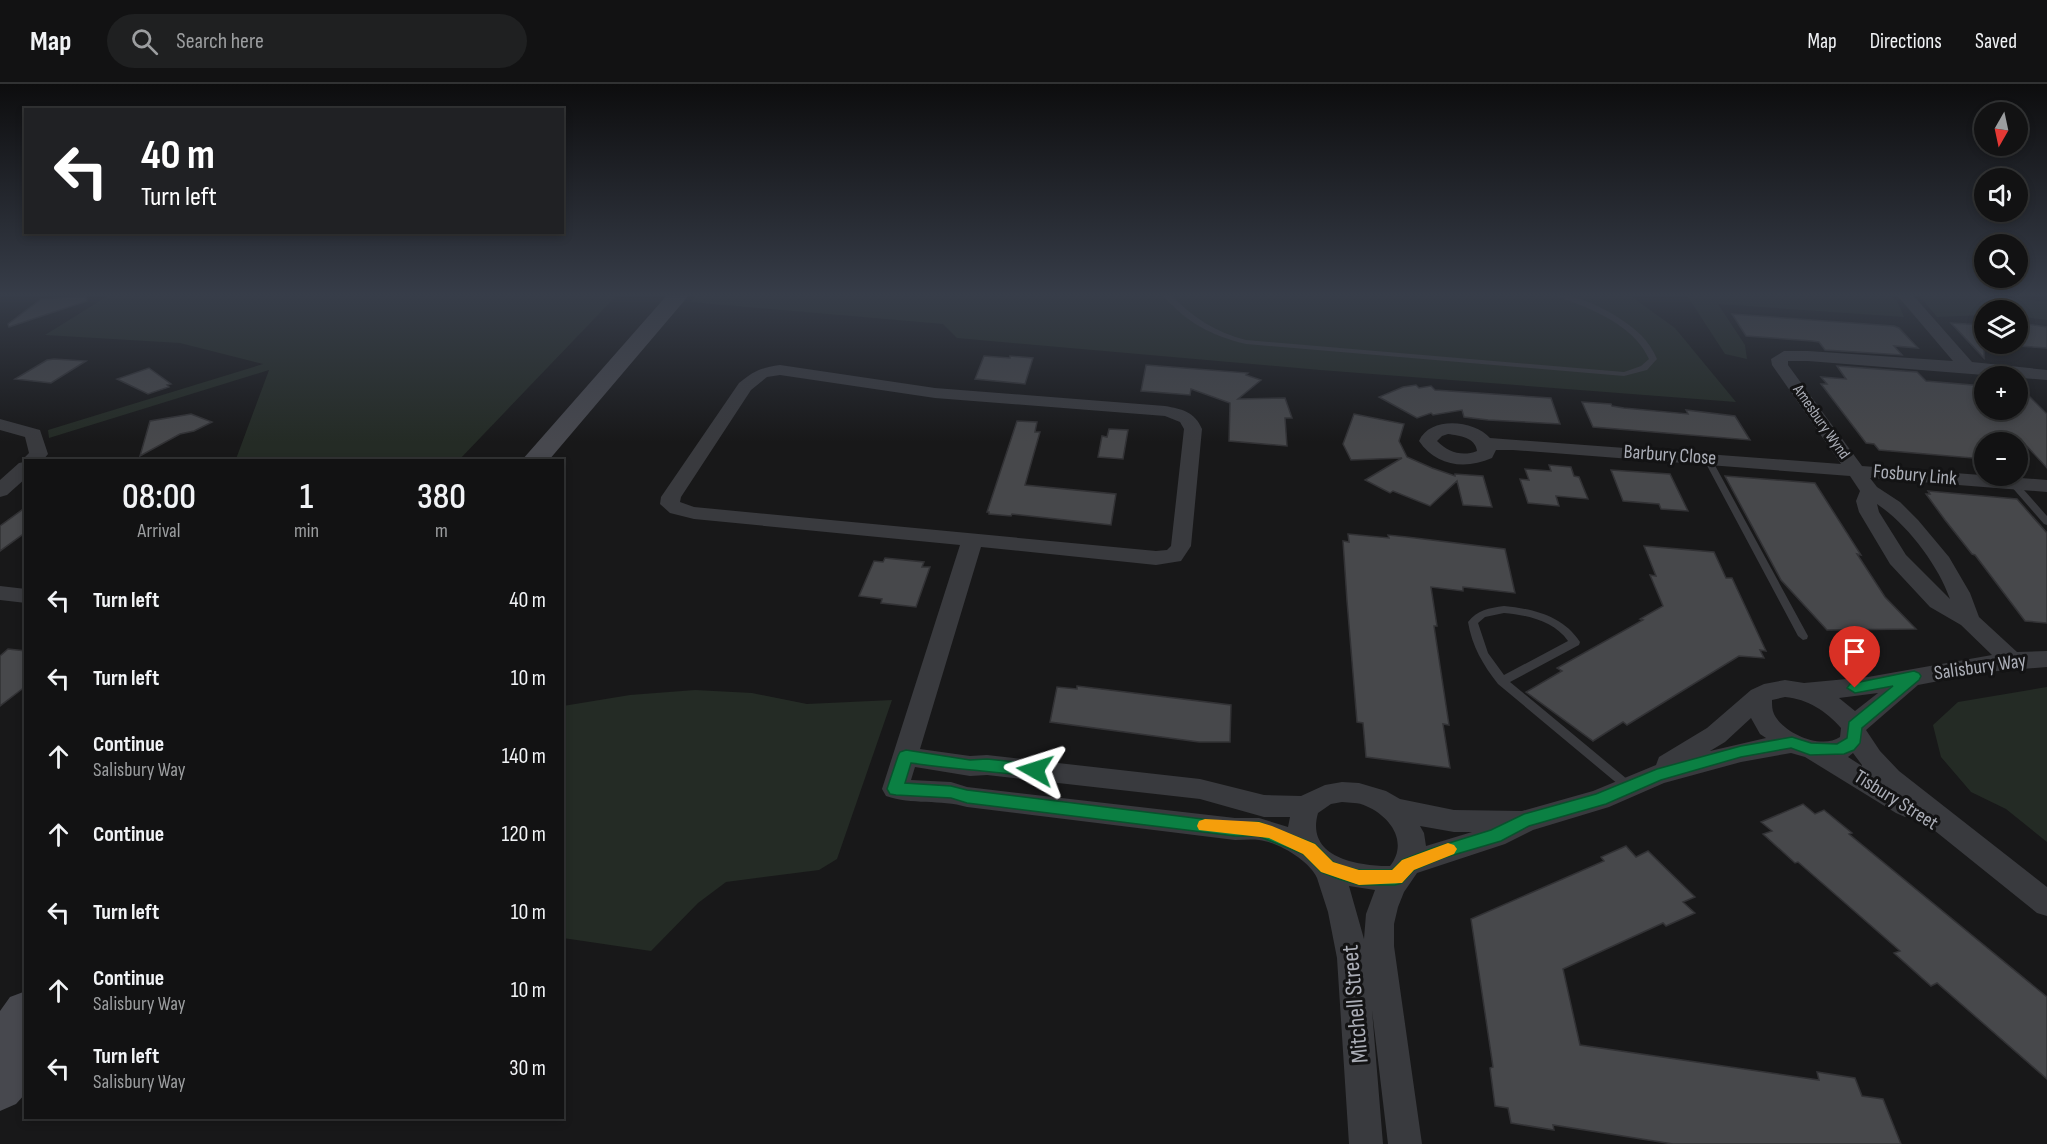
<!DOCTYPE html>
<meta charset="utf-8">
<style>
body{margin:0;font-family:"Sofia Sans Condensed",sans-serif;background:#1f2021;color:#f1f3f6;height:100vh;display:flex;flex-direction:column;font-size:22px;white-space:nowrap}
*{box-sizing:border-box;margin:0}
p{font-size:20px;color:#9c9ea0}
.icon{flex:none;width:33px;height:33px;fill:none;stroke:currentColor;stroke-width:2;stroke-linecap:round;stroke-linejoin:round}
.map{position:relative;flex:1;overflow:hidden}
.panel{position:absolute;left:24px;top:375px;width:540px;height:660px;display:flex;flex-direction:column;background:#121213;border-radius:0px;box-shadow:0 3px 9px #0003,0 0 0 2px #313233}
.panel>*{flex:none}
.top-card{position:absolute;left:24px;top:24px;width:540px;height:126px;border-radius:0px;box-shadow:0 3px 9px #0003,0 0 0 2px #313233;background:#202124;color:#fff;overflow:hidden}
.needle{width:39px;rotate:189deg}
.tools{position:absolute;left:1974px;top:18px;display:grid;gap:12px}
.tools a{display:grid;place-items:center;width:54px;height:54px;border-radius:50%;background:#121213;box-shadow:0 3px 9px #0003,0 0 0 2px #313233;font-size:30px}
.pin{position:absolute;display:grid;place-items:center;width:51px;height:51px;color:#fff;margin:-62px -26px;border-radius:50% 50% 50% 0;rotate:-45deg;box-shadow:0 0 6px #0007}
.pin .icon{rotate:45deg}
.me{position:absolute;width:66px;margin:-33px;rotate:276deg;stroke-linejoin:round;filter:drop-shadow(0 0 4px #0008)}
.turn{display:flex;align-items:center;gap:21px;height:126px;padding:0 18px;font-size:27px}
.turn .icon{width:78px;height:78px;stroke-width:2.5}
.turn b{display:block;font-size:42px;line-height:51px}
.eta{display:flex;justify-content:space-evenly;align-items:center;height:102px;text-align:center}
.eta b{font-size:36px;font-weight:600;line-height:42px}
ul{padding:0;list-style:none}
li{display:flex;align-items:center;gap:18px;height:78px;padding:0 18px}
li div{flex:1}
li b{display:block;font-size:22px}
li em{font-style:normal}
header{display:flex;align-items:center;gap:36px;box-sizing:border-box;height:84px;padding:0 30px;background:#121213;border-bottom:2px solid #313233}
header strong{font-size:28px}
nav{display:flex;gap:33px;margin-inline-start:auto;font-size:21px}
.search{width:420px;height:54px;background:#1f2021;display:flex;align-items:center;gap:15px;box-sizing:border-box;padding:0 21px;border-radius:33px;color:#9c9ea0;font-size:22px}
.map>svg:first-child{display:block}
</style>
<header>
<strong>Map</strong>
<div class="search"><svg class="icon" aria-label="search" viewBox="0 0 24 24"><circle cx="10" cy="10" r="6"/><path d="M15 15l6 6"/></svg>Search here</div>
<nav><a>Map</a><a>Directions</a><a>Saved</a></nav>
</header>
<div class="map">
<svg width="2047" height="1060" viewBox="0 0 2047 1060">
<rect width="100%" height="100%" fill="#181819"/>
<path fill="#242b25" d="M111,210H618L459,376H261L236,375L269,286L49,354L48,346L263,280L180,259L45,251Z
M697,210H1628L1675,244L1736,318L1320,286L957,254L943,240L690,218Z
M1686,210H1889L1897,217L1904,233L1718,220L1745,261L1747,275L1725,270Z
M1918,210H1981L2047,218V236L2018,232V226H1984V231L1937,233Z
M2047,603V758L2006,725L1971,708L1941,673L1933,641L1958,618Z
M695,606L752,609L807,620L892,616L837,775L819,786L726,798L698,819L651,867L563,854V622L630,611Z"/>
<path fill="#47484b" stroke="#323235" stroke-width="1.5" d="M86,212L87,217L9,243L8,240L41,215Z
M1732,230L1894,242L1899,244L1918,264L1894,262L1902,271L1825,266L1819,258L1812,257L1746,252Z
M1951,239L1984,241V274Z
M2021,239L2047,243V264L2018,262V243H2022Z
M984,272L1010,274V272L1033,274L1025,300L975,295Z
M54,275L86,277L51,299L15,295L47,276Z
M1146,281L1248,289L1246,291L1261,296L1238,315L1285,314L1292,334H1285L1287,362L1229,357L1230,319L1191,305L1190,311L1141,307Z
M1837,282L1917,288L1926,297L1984,302V326H2018V301L2047,330V384L2023,358H1984V375L1879,366L1874,360L1866,359L1821,300H1827L1821,293L1846,295Z
M149,284L171,300L167,301L169,303L148,310L117,295Z
M1416,301L1419,304L1431,302L1435,306L1551,314L1560,340L1488,336L1464,333L1462,326L1433,331L1431,329L1417,334L1379,313L1403,303Z
M1582,318L1611,320L1612,322L1624,324L1688,330L1686,326L1735,332L1750,356L1593,343Z
M191,330L212,338L194,347L180,350L140,372L150,337Z
M1354,330L1404,340L1399,357L1407,373L1432,384L1455,392V390L1483,392L1492,423L1463,421L1457,397L1430,422L1393,407L1390,409L1365,396L1402,374L1351,376L1343,360Z
M1017,337L1037,338L1035,348H1040L1025,401L1116,410L1111,441L1012,430L1011,432L989,430V428H987Z
M1109,345L1128,346L1123,375L1098,373L1102,352L1107,353Z
M1549,381L1571,383L1574,392L1579,393L1588,415L1556,412L1559,422L1528,419L1520,395L1529,396L1525,385L1551,387Z
M1611,386L1670,390L1688,427L1661,425L1659,420L1623,417Z
M1725,392L1815,399L1861,471L1857,470L1885,513L1916,545L1827,546L1781,496Z
M1928,407L2017,415L2047,449V539L2025,537L1975,471L1972,470L1945,436L1926,410H1930Z
M26,423V448L0,467V442Z
M1348,450L1389,454L1388,451L1407,453L1505,465L1515,509L1463,503V507L1431,503L1437,542H1434L1449,641L1443,640L1450,684L1366,673L1363,639L1357,638L1347,517L1343,457L1349,458Z
M1644,462L1714,468L1726,494H1732L1766,567L1760,566L1764,574L1739,572L1627,641L1623,638L1593,657L1526,608L1562,587L1557,584L1643,536L1640,535L1663,522L1650,491L1656,492Z
M885,474L924,478L922,483H930L916,523L881,519L882,515L859,512L874,477L883,478Z
M8,565L26,567V602L0,622V572Z
M1077,602L1231,621L1230,658H1199L1050,638L1057,603L1077,605Z
M1803,720L1815,730L1824,726L1852,749L1849,750L2047,913V995L1937,899L1931,902L1894,869L1900,867L1798,778L1795,779L1763,750L1772,747L1761,738Z
M1626,762L1636,773L1648,767L1695,813L1683,818L1695,829L1666,842L1663,839L1563,885L1580,961L1819,996L1817,988L1855,994L1862,1012L1883,1015L1901,1060H1673L1553,1041L1554,1046L1511,1039L1508,1024L1495,1022L1490,984L1493,983L1471,835L1604,777L1601,773Z"/>
<g fill="none" stroke-linecap="round" stroke-linejoin="round">
<path fill="#393a3e" fill-rule="evenodd" d="M1162,210H1170C1192,233 1215,248 1246,256L1624,288L1641,282L1649,275C1636,247 1607,232 1580,221C1571,217 1561,215 1553,210C1580,209 1623,233 1641,251C1648,258 1653,266 1657,275L1647,286L1624,292L1246,260C1212,252 1185,238 1162,210Z
M1707,371L1711,374L1808,552L1807,555L1803,556L1798,552L1703,374Z
M2013,396L2016,397L2047,432V441L2044,440L2010,401L2008,399L2010,397Z
M1504,522C1534,525 1563,532 1580,558L1579,561L1510,598L1633,700L1635,703L1633,706L1629,708L1625,706L1498,600C1483,581 1472,562 1468,538C1477,526 1489,524 1504,522ZM1504,529C1527,531 1554,537 1568,557L1504,591L1488,569L1478,539L1485,533Z"/>
<path fill="#393a3e" fill-rule="evenodd" d="M1896,210H1912L1972,278L2047,286V296L1808,277H1788V281L1862,382L2047,396V408L1870,394L1877,403L1900,418L1918,436L1949,473L1970,509L1979,533L2017,568L2047,567V583L1986,588L1918,601L1866,646L1880,667L1899,687L2047,803V832L2037,829L1914,730L1905,733L1896,729L1805,673L1791,669L1741,678L1664,699L1609,723L1533,746L1505,760L1417,789L1404,808L1398,823L1394,840V862L1422,1060H1388L1372,926L1383,1060H1349L1337,874L1328,828L1317,794C1310,777 1278,758 1259,756C1251,755 1243,756 1235,756L967,723C940,715 912,721 886,712L882,705L960,461L694,435L670,429L660,420L661,413L739,299C754,287 760,284 780,281L935,304L1165,322C1182,325 1195,328 1202,345L1191,462L1181,477L1156,481L981,463L920,665L970,672L987,671L1200,695L1264,711L1301,712L1325,701L1342,698L1359,699L1386,707L1400,715L1454,726L1522,727L1593,707L1656,681L1659,673L1707,644L1751,606L1764,600L1785,596L1804,599L1868,593L1992,571L1961,541L1930,523L1890,480L1859,428L1856,417L1860,407L1850,392L1513,366H1496L1492,374C1465,386 1436,382 1419,357C1430,332 1474,336 1490,354L1841,380L1772,281L1771,275L1784,267H1808L1953,277ZM780,291L935,314L1165,332L1180,338L1184,345L1171,462L1167,466L1156,467L694,423L680,418L681,413L751,306L767,293ZM1448,350C1460,352 1475,353 1477,367C1462,373 1448,368 1437,357L1442,352ZM1877,420C1908,441 1938,481 1950,515L1906,471L1879,428ZM1878,609L1855,627L1839,614ZM1785,613C1808,615 1826,627 1841,644L1840,653C1821,666 1783,649 1774,630C1772,626 1772,621 1772,616ZM1751,634L1760,650L1766,654L1710,667L1725,658ZM1853,669L1862,681V682L1848,673ZM915,683L970,692L987,691L1200,715L1264,733H1290L1288,743L1259,734H1235L967,703L951,698L911,696ZM1342,718C1350,719 1358,718 1366,722C1390,732 1409,758 1390,782C1359,782 1305,774 1318,729L1331,720ZM1420,742L1454,748H1472L1426,762L1424,749ZM1349,802L1375,806L1366,830L1364,855Z
M0,335L40,346L48,370L43,376H26V394L7,411L0,413V396L19,379L24,378L22,376L29,369L25,353L0,346Z
M0,502L26,505V519L0,516Z"/>
<path fill="#47484e" fill-rule="evenodd" d="M668,210H690L549,376H522Z
M26,907V1009L16,1020L0,1027V927L10,913Z"/>
</g>
<linearGradient id="sky" x2="0" y2="1"><stop stop-color="#0d0d0e"/><stop offset="0.59" stop-color="#373d49"/><stop offset="1" stop-color="#373d49" stop-opacity="0"/></linearGradient>
<rect width="2047" height="358" fill="url(#sky)"/>
<path fill="#0b8043" stroke="#07532c" stroke-width="1.5" d="M1914,587L1919,589L1921,592L1919,596L1862,644L1860,659L1854,666L1844,670L1810,671L1791,664L1741,673L1661,696L1606,720L1529,742L1501,757L1443,774L1414,786L1402,799L1395,801H1359L1339,795L1321,788L1303,770L1258,752H1235L967,719L951,714L896,711L890,710L887,705L898,672L900,668L906,666L970,676L987,675L1035,680L1040,682L1042,686L1040,690L1035,692C993,688 953,685 911,679L905,699L951,702L967,706L1235,739L1259,738L1315,760L1333,778L1343,782L1359,786H1392L1402,776L1433,764L1491,746L1524,730L1596,710L1657,685L1741,662L1792,653L1811,659L1837,660L1847,654L1849,638L1893,602L1855,609L1847,604L1850,600Z"/>
<path fill="#f59e0b" d="M1205,735L1259,738L1272,742L1315,760L1333,778L1359,786H1392L1402,776L1448,759L1454,761L1457,765L1454,770L1414,786L1402,799L1359,801L1321,788L1303,770L1269,754L1199,746L1197,742L1199,737Z"/>
<g text-anchor="middle" dominant-baseline="central" stroke-width="6" stroke-linejoin="round" paint-order="stroke">
<g font-size="16" fill="#abaeb7" stroke="#131314">
<text transform="translate(1821 338) rotate(55)">Amesbury Wynd</text>
</g>
<g font-size="20" fill="#abaeb7" stroke="#131314">
<text transform="translate(1670 371) rotate(4)">Barbury Close</text>
<text transform="translate(1915 391) rotate(5)">Fosbury Link</text>
<text transform="translate(1980 583) rotate(-8)">Salisbury Way</text>
<text transform="translate(1896 716) rotate(32)">Tisbury Street</text>
</g>
<g font-size="24" fill="#abaeb7" stroke="#131314">
<text transform="translate(1355 920) rotate(-95)">Mitchell Street</text>
</g>
</g>
</svg>
<div class="tools">
<a><svg class="needle" viewBox="-14 -14 28 28"><path d="M0-13l5 13h-10z" fill="#e53935"/><path d="M0 13l5-13h-10z" fill="#9c9ea0"/></svg></a>
<a><svg class="icon" aria-label="sound" viewBox="0 0 24 24"><path d="M4 9h4l5-4v14l-5-4H4zM17 9q2 3 0 6"/></svg></a>
<a><svg class="icon" aria-label="search" viewBox="0 0 24 24"><circle cx="10" cy="10" r="6"/><path d="M15 15l6 6"/></svg></a>
<a><svg class="icon" aria-label="layers" viewBox="0 0 24 24"><path d="M12 4l9 5-9 5-9-5zM3 14l9 5 9-5"/></svg></a>
<a>+</a>
<a>−</a>
</div>
<div class="pin" style="left:1855px;top:604px;background:#d93025"><svg class="icon" aria-label="arrive" viewBox="0 0 24 24"><path d="M6 21V4h12l-3 4 3 4H6"/></svg></div>
<svg class="me" style="left:1035px;top:686px" viewBox="-20 -20 40 40"><path d="M0-17L14 15 0 8-14 15z" fill="#0b8043" stroke="#fff" stroke-width="4"/></svg>
<div class="top-card">
<div class="turn"><svg class="icon" aria-label="left" viewBox="0 0 24 24"><path d="M17 20v-9H6M10 6l-5 5 5 5"/></svg><div><b>40 m</b>Turn left</div></div>
</div>
<section class="panel">
<div class="eta">
<div><b>08:00</b><p>Arrival</p></div>
<div><b>1</b><p>min</p></div>
<div><b>380</b><p>m</p></div>
</div>
<ul>
<li><svg class="icon" aria-label="left" viewBox="0 0 24 24"><path d="M17 20v-9H6M10 6l-5 5 5 5"/></svg><div><b>Turn left</b></div><em>40 m</em></li>
<li><svg class="icon" aria-label="left" viewBox="0 0 24 24"><path d="M17 20v-9H6M10 6l-5 5 5 5"/></svg><div><b>Turn left</b></div><em>10 m</em></li>
<li><svg class="icon" aria-label="ahead" viewBox="0 0 24 24"><path d="M12 20V5M6 11l6-6 6 6"/></svg><div><b>Continue</b><p>Salisbury Way</p></div><em>140 m</em></li>
<li><svg class="icon" aria-label="ahead" viewBox="0 0 24 24"><path d="M12 20V5M6 11l6-6 6 6"/></svg><div><b>Continue</b></div><em>120 m</em></li>
<li><svg class="icon" aria-label="left" viewBox="0 0 24 24"><path d="M17 20v-9H6M10 6l-5 5 5 5"/></svg><div><b>Turn left</b></div><em>10 m</em></li>
<li><svg class="icon" aria-label="ahead" viewBox="0 0 24 24"><path d="M12 20V5M6 11l6-6 6 6"/></svg><div><b>Continue</b><p>Salisbury Way</p></div><em>10 m</em></li>
<li><svg class="icon" aria-label="left" viewBox="0 0 24 24"><path d="M17 20v-9H6M10 6l-5 5 5 5"/></svg><div><b>Turn left</b><p>Salisbury Way</p></div><em>30 m</em></li>
</ul>
</section>
</div>
